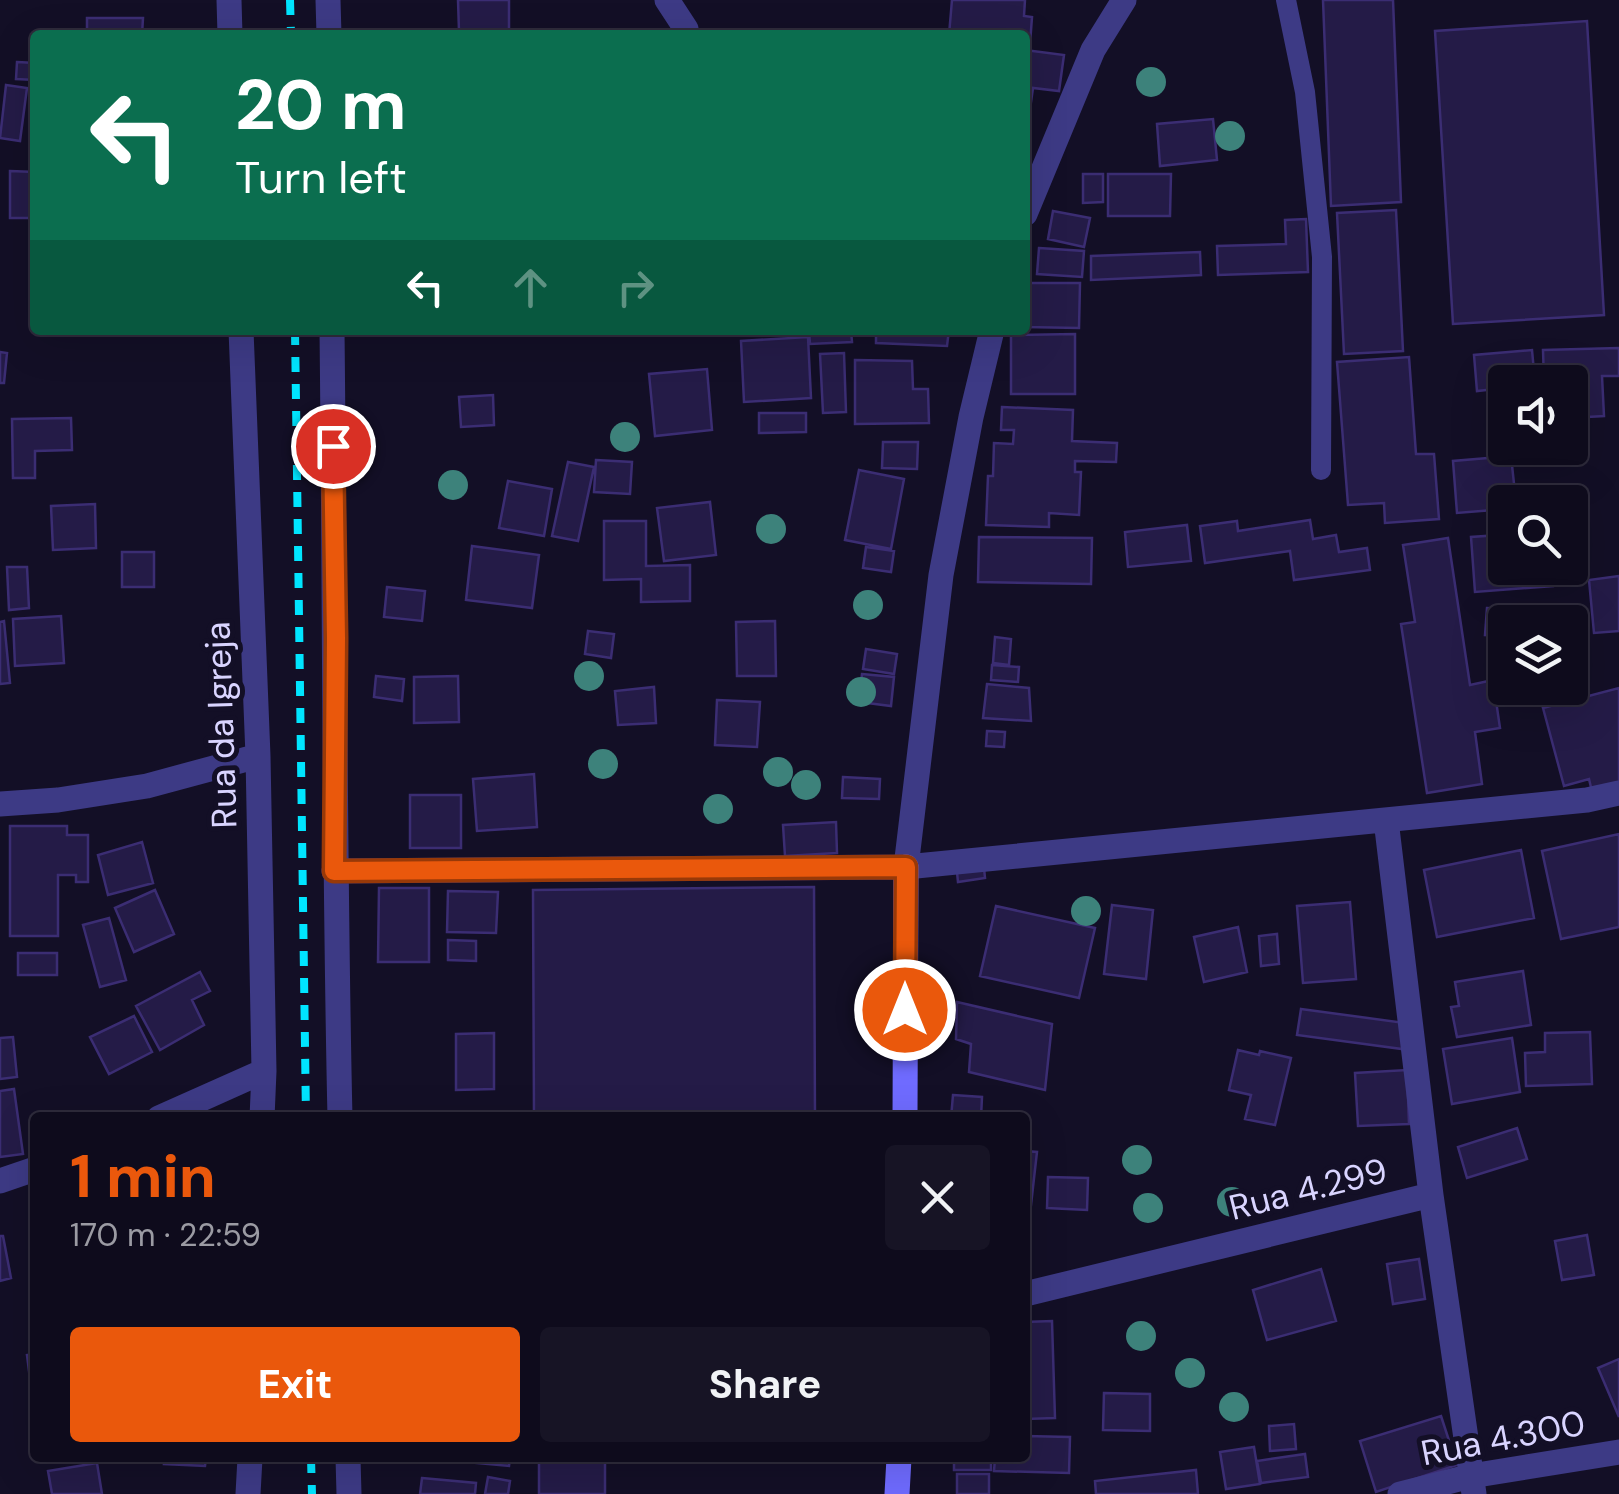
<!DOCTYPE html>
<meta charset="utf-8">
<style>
body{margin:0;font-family:"DM Sans",sans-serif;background:#171425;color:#f1f3f6;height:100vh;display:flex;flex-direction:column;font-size:38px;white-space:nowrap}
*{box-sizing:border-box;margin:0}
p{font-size:32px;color:#9b9ba3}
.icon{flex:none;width:55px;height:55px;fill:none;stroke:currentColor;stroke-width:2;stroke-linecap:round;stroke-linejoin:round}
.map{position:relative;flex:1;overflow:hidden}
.panel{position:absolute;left:30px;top:1112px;width:1000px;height:350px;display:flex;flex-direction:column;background:#0e0b1c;border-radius:10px;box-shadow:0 10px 40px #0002,0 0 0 2px #2e2b3b}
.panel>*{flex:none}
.top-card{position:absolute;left:30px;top:30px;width:1000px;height:305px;border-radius:10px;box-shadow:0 10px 40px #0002,0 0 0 2px #2e2b3b;background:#0b6e4f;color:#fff;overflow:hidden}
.controls{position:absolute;left:1488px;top:365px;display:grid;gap:20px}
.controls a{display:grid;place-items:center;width:100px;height:100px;border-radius:10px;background:#0e0b1c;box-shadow:0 10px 40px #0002,0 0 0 2px #2e2b3b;font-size:50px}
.pin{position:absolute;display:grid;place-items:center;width:85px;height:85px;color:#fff;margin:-42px;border:5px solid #fff;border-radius:50%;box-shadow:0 2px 10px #0007}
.me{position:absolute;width:110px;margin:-55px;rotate:0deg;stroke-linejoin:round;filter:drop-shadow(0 0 8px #0008)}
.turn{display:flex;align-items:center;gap:35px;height:210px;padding:0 40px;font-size:45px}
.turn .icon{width:130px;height:130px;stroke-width:2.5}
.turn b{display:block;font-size:70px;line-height:85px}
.lanes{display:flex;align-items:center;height:95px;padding:0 40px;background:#0003;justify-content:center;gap:50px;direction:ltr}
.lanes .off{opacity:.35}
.round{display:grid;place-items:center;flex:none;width:105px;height:105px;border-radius:10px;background:#171425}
.headline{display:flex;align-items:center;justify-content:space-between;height:170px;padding:0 40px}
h1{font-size:60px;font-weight:700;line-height:75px;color:#ea580c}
.cta{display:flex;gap:20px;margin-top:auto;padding:20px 40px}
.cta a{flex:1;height:115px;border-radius:10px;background:#ea580c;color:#fff;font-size:40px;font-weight:700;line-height:115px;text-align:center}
.cta a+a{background:#171425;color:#f1f3f6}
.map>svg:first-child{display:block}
</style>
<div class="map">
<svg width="1619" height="1494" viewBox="0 0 1619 1494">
<rect width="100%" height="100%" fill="#130f26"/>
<path fill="#241b47" stroke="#3b2d73" stroke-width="2.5" d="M458,0H509V32L459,31Z
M952,0H1025L1024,16L1032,17L1030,44L1025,43V35H949Z
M1323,0H1393L1401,202L1331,206Z
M87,18H143L142,35H87Z
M1587,21L1604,315L1453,324L1435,31Z
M1025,50L1064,55L1059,91L1033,88L1027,130Z
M17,62L35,63V80L16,79Z
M6,85L27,88L20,141L0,138Z
M1213,119L1217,160L1160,166L1157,124Z
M10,171L35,172V218H10Z
M1083,174H1103V202L1083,203Z
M1108,174H1171L1170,216H1108Z
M1396,210L1403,351L1344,354L1337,213Z
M1053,211L1090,218L1084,247L1048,239Z
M1306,219L1308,272L1218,275L1217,246L1286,244L1285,220Z
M1039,248L1084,251L1082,277L1037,274Z
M1200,252L1201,275L1091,280V256Z
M1025,283H1080L1079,328L1025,327Z
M809,330H851L852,342L810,344Z
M876,330H949L947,346L876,343Z
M1075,334V394H1011V335Z
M808,337L811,398L744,402L741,341Z
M1619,348V376H1602L1604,416L1570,418V382H1544L1543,350Z
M1532,350L1535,382H1505V388L1477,391L1474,355Z
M0,352L7,353L4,383H0Z
M844,353L846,412L823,413L820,354Z
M1409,357L1416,454H1434L1439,519L1385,523L1384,503L1348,505L1337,362Z
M855,360L912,361L913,389H928L929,423L855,424Z
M707,369L712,430L655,436L649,374Z
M493,395L494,425L461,427L459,397Z
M1002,407L1073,410L1072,441L1117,443L1116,462L1075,461V472H1081L1079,515L1049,513V527L986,525L988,476H993L994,443L1013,444L1014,430H1001Z
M759,413H806V432L759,433Z
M71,418L72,450L35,451V478H13L12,419Z
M883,442H918L917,469L882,468Z
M1511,456L1516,502H1505V509L1457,513L1453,461Z
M596,460L632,462L630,494L594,492Z
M568,462L594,467L578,541L552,536Z
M859,470L904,479L891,549L845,540Z
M508,481L552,489L544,536L499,528Z
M710,502L716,555L664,561L657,508Z
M95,504L96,548L53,550L51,506Z
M1310,520L1313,539L1336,535L1339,552L1367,548L1370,570L1294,580L1290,551L1205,563L1200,526L1237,521L1238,531Z
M1497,520H1505V568H1552L1553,586L1475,592L1471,537L1499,535Z
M604,521H646V566L690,565V601L641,602V579L604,580Z
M1187,525L1191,561L1128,567L1125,532Z
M979,537L1092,538L1091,584L978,582Z
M1448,538L1470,685L1493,680L1500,728L1475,732L1482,784L1427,793L1401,624L1415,622L1403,545Z
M472,546L539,555L532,608L466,600Z
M866,547L894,551L891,572L863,568Z
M122,552H154V587H122Z
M7,567H27L29,608L9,610Z
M1619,576V631L1594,633L1589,580Z
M387,587L425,591L422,621L384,617Z
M1487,608L1559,613L1558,622H1505V636L1485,635Z
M61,616L64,663L15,666L13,619Z
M4,621L10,683L0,684V622Z
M775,621L776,676H737L736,622Z
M588,631L614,634L611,658L585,654Z
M995,637L1011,639L1009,665L993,663Z
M866,649L897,654L894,674L863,669Z
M992,665L1019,667L1018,682L991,680Z
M862,674L894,677L891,706L859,702Z
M376,676L404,679L402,701L374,697Z
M458,676L459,722L414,723V677Z
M987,684L1029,688L1031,721L983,718Z
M654,687L656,723L618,725L615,691Z
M1619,688V789L1593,796L1589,779L1564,786L1543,708Z
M717,700L760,702L757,747L715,745Z
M987,731L1005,732L1004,747L986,746Z
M534,774L537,827L477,831L473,779Z
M843,777L880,779L879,799L842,798Z
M410,795H461V848H410Z
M836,822L837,853L785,856L783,825Z
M10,826H67V835H88V882H76V875H58V936H10Z
M1619,834V927L1561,939L1542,851Z
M142,842L153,883L108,895L98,855Z
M1521,850L1534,918L1437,937L1424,870Z
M983,858L985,878L958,882L956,862Z
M814,887L815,1118H534L533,890Z
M379,888H429V962H378Z
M155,890L174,934L134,952L115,908Z
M448,891L498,892L496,933L447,932Z
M1350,902L1356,979L1303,983L1297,906Z
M1112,905L1153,910L1146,979L1104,974Z
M996,906L1095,928L1079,998L980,976Z
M109,918L126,980L100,987L83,925Z
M1238,927L1247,972L1204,982L1194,937Z
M1277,934L1279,964L1261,966L1259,936Z
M448,940L476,941V961L448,960Z
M18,953H57V975H18Z
M1523,971L1531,1025L1457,1037L1451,1007L1459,1006L1455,982Z
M200,972L210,991L192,1000L204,1025L160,1050L136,1006Z
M957,1002L1052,1024L1045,1090L969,1072L971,1044L956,1039Z
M1301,1009L1405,1023L1402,1049L1297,1035Z
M134,1016L152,1052L109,1074L90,1037Z
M1590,1032L1592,1084L1526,1086L1525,1053L1545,1052V1033Z
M494,1033V1089L456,1090V1034Z
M13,1037L17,1077L0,1079V1038Z
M1512,1038L1520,1092L1452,1104L1443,1049Z
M1238,1050L1259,1055L1260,1051L1291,1058L1275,1125L1245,1119L1251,1095L1229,1090Z
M1407,1070L1409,1124L1358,1126L1355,1073Z
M14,1089L23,1154L0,1157V1091Z
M953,1095L982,1097L981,1118H951Z
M1517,1128L1527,1159L1467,1178L1458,1147Z
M1025,1151L1037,1152L1031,1205L1025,1204Z
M1048,1177L1088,1178L1087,1210L1047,1208Z
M1587,1235L1594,1275L1562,1280L1555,1241Z
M0,1236H3L11,1278L0,1281Z
M1419,1259L1425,1299L1393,1304L1387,1264Z
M1321,1269L1336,1321L1267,1340L1253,1290Z
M1052,1321L1055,1418L1025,1419V1322Z
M35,1354V1411H34L27,1355Z
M1619,1359V1417L1598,1368Z
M1104,1393L1150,1394V1431L1103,1430Z
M1441,1416L1457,1465L1376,1492L1360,1441Z
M1294,1424L1296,1449L1270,1451L1269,1426Z
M1025,1436L1070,1437L1069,1473L994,1471L995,1458H1025Z
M1254,1447L1260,1484L1226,1489L1220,1452Z
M1305,1454L1308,1477L1261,1483L1257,1461Z
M165,1458H206L205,1466L164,1464Z
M466,1458H510L509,1466L465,1462Z
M539,1458H605V1494H539Z
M954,1458H991V1470H954Z
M97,1463L102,1494H52L48,1471Z
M1196,1470L1198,1494H1096L1095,1481Z
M957,1474H989V1494H957Z
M488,1477L510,1481L508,1494H485Z
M422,1478L476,1483L475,1494H420Z"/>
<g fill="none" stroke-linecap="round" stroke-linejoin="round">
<path stroke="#3d3a85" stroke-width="20" d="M1286,0L1305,92L1322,257L1321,470"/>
<path stroke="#3d3a85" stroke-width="25" d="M229,0L230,35
M328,0L329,35
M667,0L686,29L687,35
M1025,214L1093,50L1124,0
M241,330L258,756L264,1071L262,1118
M332,330C335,593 334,855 340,1118
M0,804L58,800L147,786L258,756
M1386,820L1431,1195L1474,1494
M906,867L941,575L971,417L992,330
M334,871L906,867L1587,800L1619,793
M159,1118L264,1071
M0,1181L35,1169
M1025,1294L1431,1195
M348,1458L349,1494
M248,1494L250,1458
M1400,1494L1471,1476L1619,1452"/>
<path stroke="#6f6bff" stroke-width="25" d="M905,1118L906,867
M897,1494L899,1458"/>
<path stroke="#00e5ff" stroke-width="8" stroke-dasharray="15 12" stroke-linecap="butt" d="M290,0L291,35
M295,330L306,1118
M311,1458L312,1494"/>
</g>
<g fill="#3d827b">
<circle cx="1151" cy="82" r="15"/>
<circle cx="1230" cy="136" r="15"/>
<circle cx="625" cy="437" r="15"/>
<circle cx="453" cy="485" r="15"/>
<circle cx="771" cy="529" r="15"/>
<circle cx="868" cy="605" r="15"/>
<circle cx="589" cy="676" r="15"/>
<circle cx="861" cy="692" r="15"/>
<circle cx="603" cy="764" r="15"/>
<circle cx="778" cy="772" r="15"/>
<circle cx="806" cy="785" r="15"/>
<circle cx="718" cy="809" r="15"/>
<circle cx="1086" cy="911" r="15"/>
<circle cx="1137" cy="1160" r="15"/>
<circle cx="1232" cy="1202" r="15"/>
<circle cx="1148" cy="1208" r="15"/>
<circle cx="1141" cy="1336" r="15"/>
<circle cx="1190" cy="1373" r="15"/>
<circle cx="1234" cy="1407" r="15"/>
</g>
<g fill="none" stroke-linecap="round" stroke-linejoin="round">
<defs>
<path id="route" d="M333,446L336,638L334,871L906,867L905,1010"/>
</defs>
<use href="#route" stroke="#983908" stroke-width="25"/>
<use href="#route" stroke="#ea580c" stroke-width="18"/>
</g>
<g text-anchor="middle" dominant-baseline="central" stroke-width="10" stroke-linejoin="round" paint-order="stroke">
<g font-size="35" fill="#d9d4ff" stroke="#130f26">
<text transform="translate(221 725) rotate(-92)">Rua da Igreja</text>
<text transform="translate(1308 1189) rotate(-14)">Rua 4.299</text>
<text transform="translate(1503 1438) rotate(-11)">Rua 4.300</text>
</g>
</g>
</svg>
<div class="controls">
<a><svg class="icon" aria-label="sound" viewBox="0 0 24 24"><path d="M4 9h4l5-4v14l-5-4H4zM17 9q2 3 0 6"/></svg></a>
<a><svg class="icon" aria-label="search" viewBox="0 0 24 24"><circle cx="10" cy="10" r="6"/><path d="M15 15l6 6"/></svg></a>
<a><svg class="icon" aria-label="layers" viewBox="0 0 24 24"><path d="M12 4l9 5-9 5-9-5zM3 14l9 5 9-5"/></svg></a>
</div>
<div class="pin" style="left:333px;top:446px;background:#d93025"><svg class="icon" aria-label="arrive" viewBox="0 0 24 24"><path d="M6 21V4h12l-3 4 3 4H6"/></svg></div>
<svg class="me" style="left:905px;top:1010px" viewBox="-20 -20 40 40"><circle r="17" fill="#ea580c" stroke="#fff" stroke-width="3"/><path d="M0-11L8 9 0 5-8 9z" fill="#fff"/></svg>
<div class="top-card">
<div class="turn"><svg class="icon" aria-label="left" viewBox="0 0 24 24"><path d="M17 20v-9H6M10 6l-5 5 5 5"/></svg><div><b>20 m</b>Turn left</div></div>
<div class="lanes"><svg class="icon" aria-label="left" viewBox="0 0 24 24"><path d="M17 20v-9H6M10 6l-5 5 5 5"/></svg><svg class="icon off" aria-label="ahead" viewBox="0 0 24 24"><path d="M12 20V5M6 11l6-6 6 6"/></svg><svg class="icon off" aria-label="right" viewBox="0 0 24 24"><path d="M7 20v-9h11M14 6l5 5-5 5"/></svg></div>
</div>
<section class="panel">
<div class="headline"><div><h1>1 min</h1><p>170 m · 22:59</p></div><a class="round"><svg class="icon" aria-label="close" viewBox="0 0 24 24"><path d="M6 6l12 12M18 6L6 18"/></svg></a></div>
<div class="cta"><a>Exit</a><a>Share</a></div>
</section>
</div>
